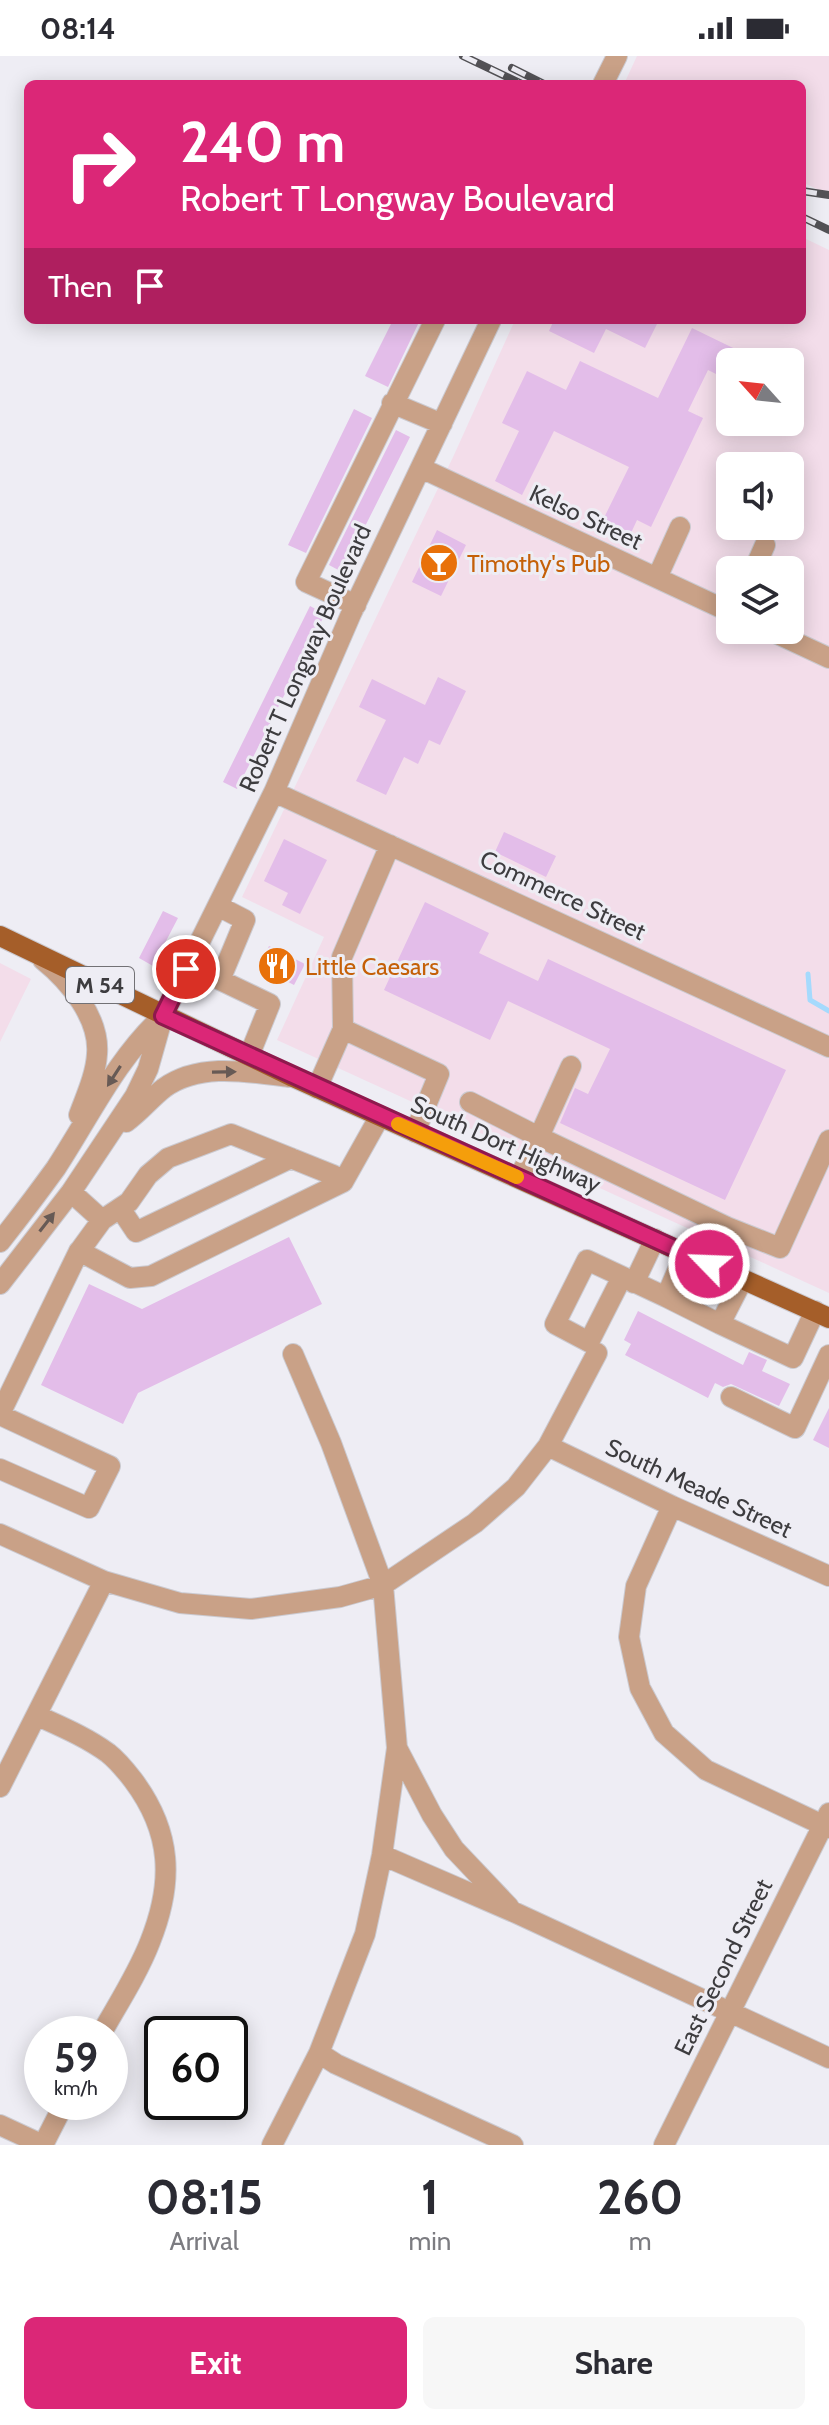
<!DOCTYPE html>
<style>
body{margin:0;font-family:Cabin,sans-serif;background:#f7f7f7;color:#2b2b33;height:100vh;display:flex;flex-direction:column;font-size:30px;white-space:nowrap}
*{box-sizing:border-box;margin:0}
p{font-size:26px;color:#7c7c81}
.icon{flex:none;width:44px;height:44px;fill:none;stroke:currentColor;stroke-width:2;stroke-linecap:round;stroke-linejoin:round}
.map{position:relative;height:2089px;overflow:hidden}
.panel{display:flex;flex-direction:column;background:#fff;flex:1}
.panel>*{flex:none}
.guide{position:absolute;left:24px;top:24px;width:782px;height:244px;border-radius:12px;box-shadow:0 4px 20px #0003;background:#db2777;color:#fff;overflow:hidden}
.needle{width:52px;rotate:297deg}
.buttons{position:absolute;left:716px;top:292px;display:grid;gap:16px}
.buttons a{display:grid;place-items:center;width:88px;height:88px;border-radius:12px;background:#fff;box-shadow:0 4px 20px #0003;font-size:40px}
.speed{position:absolute;left:24px;top:1960px;display:flex;gap:16px;font-size:40px;font-weight:700;text-align:center}
.speed>*{display:grid;place-content:center;width:104px;height:104px;border-radius:50%;background:#fff;box-shadow:0 4px 20px #0003;line-height:1}
.speed small{font-size:20px;font-weight:400}
.speed .limit{border:4px solid #111;border-radius:12px;background:#fff;color:#111}
.pin{position:absolute;display:grid;place-items:center;width:68px;height:68px;color:#fff;margin:-34px;border:4px solid #fff;border-radius:50%;box-shadow:0 2px 8px #0007}
.me{position:absolute;width:88px;margin:-44px;rotate:294deg;stroke-linejoin:round;filter:drop-shadow(0 0 6px #0008)}
.turn{display:flex;align-items:center;gap:28px;height:168px;padding:0 24px;font-size:36px}
.turn .icon{width:104px;height:104px;stroke-width:2.5}
.turn b{display:block;font-size:56px;line-height:68px}
.then{display:flex;align-items:center;height:76px;padding:0 24px;background:#0003;gap:16px;font-size:30px}
.eta{display:flex;justify-content:space-evenly;align-items:center;height:136px;text-align:center}
.eta b{font-size:48px;font-weight:700;line-height:56px}
.button{display:flex;gap:16px;margin-top:auto;padding:16px 24px}
.button a{flex:1;height:92px;border-radius:12px;background:#db2777;color:#fff;font-size:32px;font-weight:700;line-height:92px;text-align:center}
.button a+a{background:#f7f7f7;color:#2b2b33}
.status{display:flex;justify-content:space-between;align-items:center;height:56px;padding:0 40px;background:#fff;direction:ltr}
.status svg{height:22px;fill:currentColor}
.map>svg:first-child{display:block}
</style>
<div class="status"><b>08:14</b><svg viewBox="0 0 49 12"><path d="M0 12V9h3v3zM5 12V6h3v6zM10 12V3h3v9zM15 12V0h3v12zM26 1h20v11H26zM47 4h2v5h-2z"/></svg></div>
<div class="map">
<svg width="829" height="2089" viewBox="0 0 829 2089">
<rect width="100%" height="100%" fill="#eeedf4"/>
<path fill="#f3ddea" fill-rule="evenodd" d="M637,0H829V139L802,126V28H624Z
M802,181L829,194V1237L277,984L324,881L242,841L454,399L515,264H802ZM730,306H790V366H730ZM730,410H790V470H730ZM730,514H790V574H730Z
M0,907L31,923L0,986Z"/>
<g fill="none" stroke-linecap="round" stroke-linejoin="round">
<path stroke="#a5dafd" stroke-width="5" d="M808,918L810,944L829,955"/>
</g>
<path fill="#e3bde9" d="M393,264H420L388,331L365,320Z
M554,264H659L645,292L606,273L594,297L549,275Z
M692,272L762,306H730V325L708,314L688,355L703,362L651,471L637,464L631,477L619,471L614,482L598,474L629,411L554,375L522,439L495,425L519,375L502,367L527,315L566,334L580,305L658,342Z
M354,353L372,362L306,497L288,489Z
M396,374L410,381L342,516L329,509Z
M437,474L466,489L441,540L412,526Z
M310,550L325,558L237,733L223,726Z
M438,621L466,635L440,689L429,684L418,708L404,701L386,739L356,725L386,664L359,651L372,623L425,649Z
M504,776L556,800L546,821L495,796Z
M284,783L327,804L300,858L282,849L288,837L264,825Z
M425,846L489,877L479,897L538,925L548,903L786,1014L725,1144L560,1067L575,1032L588,1038L610,993L508,945L490,984L384,934Z
M163,855L178,862L153,910L139,902Z
M269,890L305,908L294,929L259,911Z
M289,1181L322,1248L138,1337L123,1368L41,1329L89,1228L142,1253Z
M638,1255L743,1309L749,1296L767,1304L762,1315L790,1328L779,1350L731,1328L723,1331L715,1327L708,1342L625,1299L631,1288L624,1284Z
M829,1352V1392L813,1384Z"/>
<g fill="none" stroke-linecap="round" stroke-linejoin="round">
<defs>
<path id="minor" d="M603,28L617,0
M392,347L442,368
M421,412L730,556
M754,514L765,489
M657,522L680,471
M356,549L306,526L435,264
M769,574L829,602
M274,736L829,991
M218,850L245,864L220,924L270,948L249,1000
M43,904C69,925 100,962 97,998C96,1018 86,1040 79,1059
M343,973L342,901L390,789
M317,1032L343,973L439,1018L415,1076
M470,1046L539,1081L571,1010
M126,1066C140,1056 151,1042 164,1032C200,1006 249,1016 289,1021
M519,1122L539,1081L727,1171
M71,1136L102,1164
M120,1152L136,1176L291,1102
M0,1186C19,1162 38,1137 56,1112C90,1060 117,1002 163,960
M79,1195L130,1222L151,1220L343,1126
M685,1197L666,1241L720,1268L743,1223
M709,1208L727,1171L780,1192L829,1084
M622,1221L589,1286L555,1268L587,1204L666,1241
M634,1227L655,1183
M0,1228L71,1136L135,1040L148,1013L163,960L274,736L351,558L491,264
M720,1268L793,1302L815,1255
M731,1341L795,1372L829,1299
M0,1358L78,1197L102,1164L129,1146L148,1119L168,1102L231,1078L333,1119L343,1126L380,1060
M0,1359L110,1410L89,1452L0,1413
M548,1390L672,1450L829,1520
M672,1450L636,1530L629,1581L640,1632L664,1677L706,1714L829,1772
M0,1478L104,1525L180,1547L251,1553L340,1541L383,1529L475,1467L516,1431L548,1390L597,1297
M38,1660C62,1671 86,1681 108,1697C117,1704 126,1715 133,1724C172,1776 174,1826 150,1886C138,1917 118,1948 101,1978
M397,1692L432,1759L454,1793L509,1851
M0,1731L104,1525
M382,1799L516,1857L829,2002
M319,1997L336,2008L513,2089
M0,2069L43,2089
M43,2089L65,2046
M272,2089L319,1997L365,1878L382,1799L397,1692L383,1529L331,1387L293,1298
M664,2089L829,1757"/>
<path id="major" d="M0,880L293,1021L829,1262"/>
</defs>
<use href="#minor" stroke="#cbcad0" stroke-width="22"/>
<use href="#major" stroke="#cbcad0" stroke-width="22"/>
<use href="#minor" stroke="#c9a187" stroke-width="20"/>
<use href="#major" stroke="#a55e29" stroke-width="20"/>
<defs>
<path id="rail" d="M463,0L522,28
M512,12L544,28
M802,135L829,139
M802,161L829,174"/>
</defs>
<use href="#rail" stroke="#535256" stroke-width="8"/>
<use href="#rail" stroke="#eeedf4" stroke-width="5" stroke-dasharray="15" stroke-linecap="butt"/>
</g>
<defs><path id="oneway-solid" d="M-6-.8H1V-3.2L6.5 0L1 3.2V.8H-6Z" transform="scale(2)"/></defs>
<g fill="#675a55">
<use href="#oneway-solid" transform="translate(224 1016) rotate(-1)"/>
<use href="#oneway-solid" transform="translate(114 1020) rotate(123)"/>
<use href="#oneway-solid" transform="translate(47 1166) rotate(-52)"/>
</g>
<g fill="none" stroke-linecap="round" stroke-linejoin="round">
<defs>
<path id="route" d="M186,913L163,960L709,1208"/>
</defs>
<use href="#route" stroke="#8e194d" stroke-width="20"/>
<use href="#route" stroke="#db2777" stroke-width="14"/>
<path stroke="#f59e0b" stroke-width="14" d="M398,1068L517,1121"/>
</g>
<defs>
<symbol id="bar-disc" viewBox="-11 -11 22 22"><circle r="9.5" fill="#e8710a" stroke="#eeedf4"/><path d="M-6-5H6L.8 .8V4.5H3.5V6h-7V4.5H-.8V.8Z" fill="#fff"/></symbol>
<symbol id="restaurant-disc" viewBox="-11 -11 22 22"><circle r="9.5" fill="#e8710a" stroke="#eeedf4"/><path d="M-5-6h1v4h1v-4h1v4h1v-4h1v5L-1.5 .5V6h-2V.5L-5-1ZM5-6V6H3V1.5H1.5Q1.5-4 5-6Z" fill="#fff"/></symbol>
</defs>
<g fill-rule="evenodd">
<use href="#bar-disc" x="417" y="485" width="44" height="44"/>
<use href="#restaurant-disc" x="255" y="888" width="44" height="44"/>
</g>
<g text-anchor="middle" dominant-baseline="central" stroke-width="6" stroke-linejoin="round" paint-order="stroke">
<rect fill="#eeedf4" stroke="#727175" stroke-width="2" x="66" y="911" width="68" height="36" rx="6"/>
<g font-size="22" font-weight="bold" fill="#3d3c3f">
<text x="100" y="929">M 54</text>
</g>
<g font-size="24" fill="#3d3c3f" stroke="#eeedf4">
<text transform="translate(586 461) rotate(25)">Kelso Street</text>
<text transform="translate(305 602) rotate(-66)">Robert T Longway Boulevard</text>
<text transform="translate(563 839) rotate(25)">Commerce Street</text>
<text transform="translate(506 1088) rotate(24)">South Dort Highway</text>
<text transform="translate(699 1432) rotate(25)">South Meade Street</text>
<text transform="translate(723 1911) rotate(-64)">East Second Street</text>
</g>
<g font-size="24" fill="#c56008" stroke="#eeedf4" text-anchor="start">
<text x="467" y="507">Timothy's Pub</text>
<text x="305" y="910">Little Caesars</text>
</g>
</g>
</svg>
<div class="buttons">
<a><svg class="needle" viewBox="-14 -14 28 28"><path d="M0-13l5 13h-10z" fill="#e53935"/><path d="M0 13l5-13h-10z" fill="#7c7c81"/></svg></a>
<a><svg class="icon" aria-label="sound" viewBox="0 0 24 24"><path d="M4 9h4l5-4v14l-5-4H4zM17 9q2 3 0 6"/></svg></a>
<a><svg class="icon" aria-label="layers" viewBox="0 0 24 24"><path d="M12 4l9 5-9 5-9-5zM3 14l9 5 9-5"/></svg></a>
</div>
<div class="speed"><div>59<small>km/h</small></div><div class="limit">60</div></div>
<div class="pin" style="left:186px;top:913px;background:#d93025"><svg class="icon" aria-label="arrive" viewBox="0 0 24 24"><path d="M6 21V4h12l-3 4 3 4H6"/></svg></div>
<svg class="me" style="left:709px;top:1208px" viewBox="-20 -20 40 40"><circle r="17" fill="#db2777" stroke="#fff" stroke-width="3"/><path d="M0-11L8 9 0 5-8 9z" fill="#fff"/></svg>
<div class="guide">
<div class="turn"><svg class="icon" aria-label="right" viewBox="0 0 24 24"><path d="M7 20v-9h11M14 6l5 5-5 5"/></svg><div><b>240 m</b>Robert T Longway Boulevard</div></div>
<div class="then">Then<svg class="icon" aria-label="arrive" viewBox="0 0 24 24"><path d="M6 21V4h12l-3 4 3 4H6"/></svg></div>
</div>
</div>
<section class="panel">
<div class="eta">
<div><b>08:15</b><p>Arrival</p></div>
<div><b>1</b><p>min</p></div>
<div><b>260</b><p>m</p></div>
</div>
<div class="button"><a>Exit</a><a>Share</a></div>
</section>
